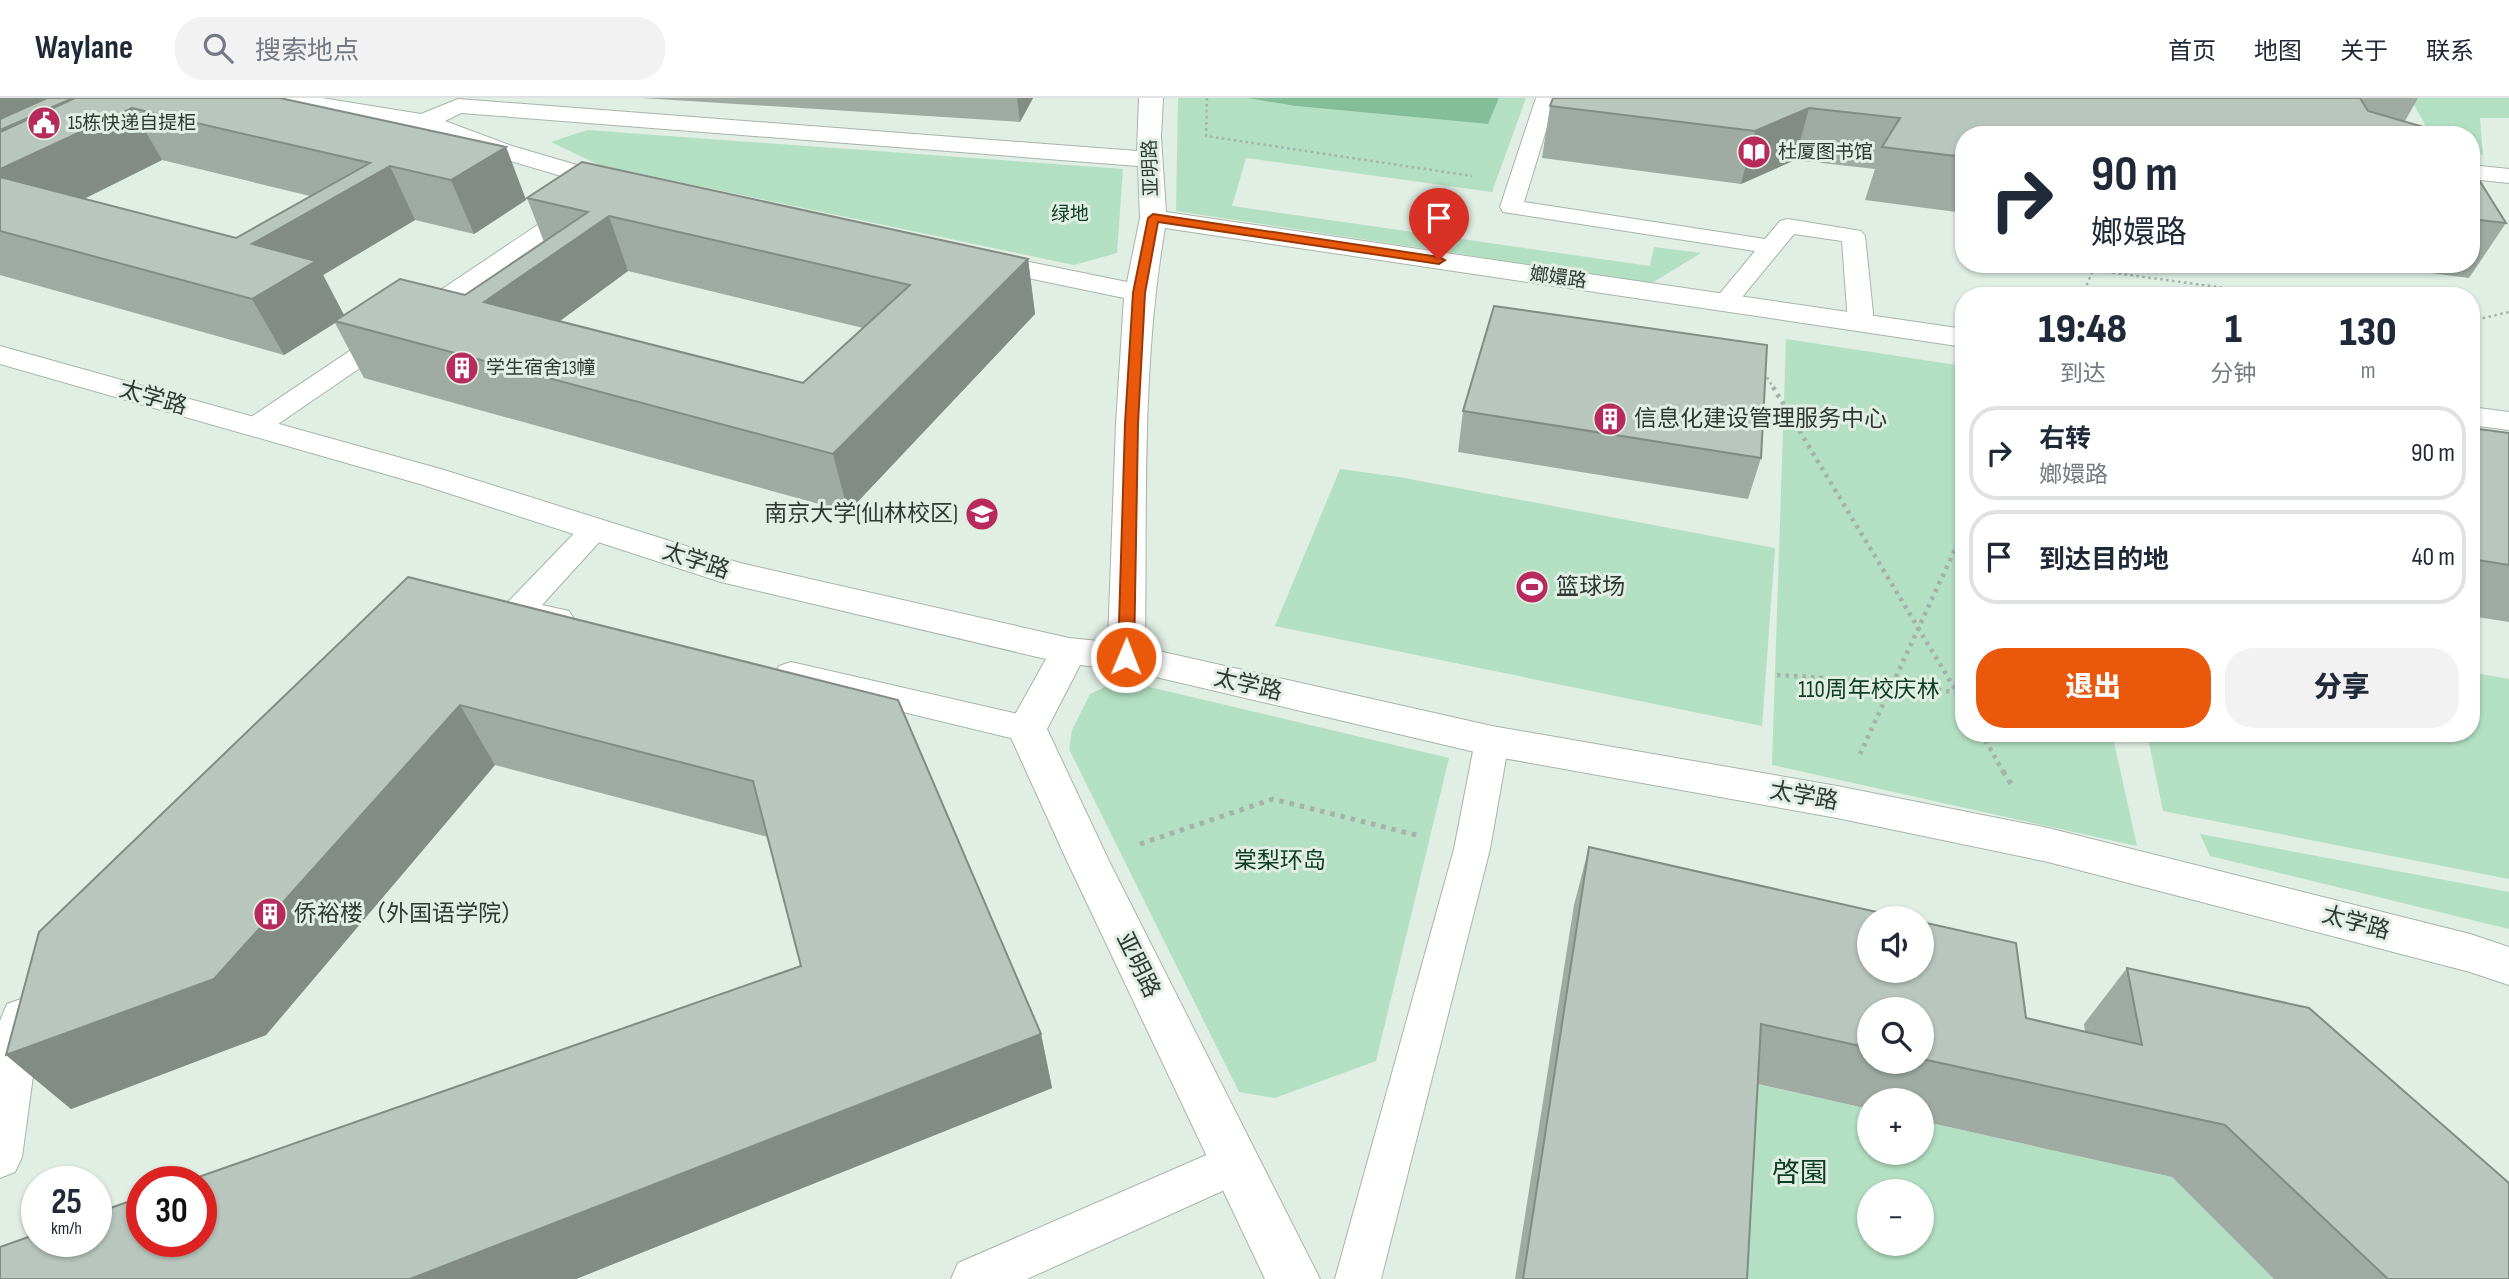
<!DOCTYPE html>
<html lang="zh">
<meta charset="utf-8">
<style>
body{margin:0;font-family:"Sofia Sans Condensed","Noto Sans SC",sans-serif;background:#f2f2f3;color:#1f2937;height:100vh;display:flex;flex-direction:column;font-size:26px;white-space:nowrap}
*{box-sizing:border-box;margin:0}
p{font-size:23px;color:#747a83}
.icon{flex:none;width:38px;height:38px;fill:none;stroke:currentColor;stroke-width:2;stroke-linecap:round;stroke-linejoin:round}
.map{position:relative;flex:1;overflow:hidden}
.side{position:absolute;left:1955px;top:189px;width:525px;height:455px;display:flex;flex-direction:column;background:#fff;border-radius:28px;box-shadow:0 2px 5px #0004}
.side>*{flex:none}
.hud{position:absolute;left:1955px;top:28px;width:525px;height:147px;border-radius:28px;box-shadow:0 2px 5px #0004;background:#fff;color:#1f2937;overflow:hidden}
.buttons{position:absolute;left:1857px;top:808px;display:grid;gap:14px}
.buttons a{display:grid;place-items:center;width:77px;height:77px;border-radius:50%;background:#fff;box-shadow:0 2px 5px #0004;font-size:35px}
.speed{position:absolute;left:21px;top:1068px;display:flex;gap:14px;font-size:35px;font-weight:700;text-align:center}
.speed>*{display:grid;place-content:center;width:91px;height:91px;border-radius:50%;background:#fff;box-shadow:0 2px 5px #0004;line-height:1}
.speed small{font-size:18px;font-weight:400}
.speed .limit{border:10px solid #d22;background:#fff;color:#111}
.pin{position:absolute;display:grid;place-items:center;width:60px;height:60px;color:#fff;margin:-72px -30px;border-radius:50% 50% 50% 0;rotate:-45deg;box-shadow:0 0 7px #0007}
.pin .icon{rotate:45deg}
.me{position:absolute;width:77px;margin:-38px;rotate:1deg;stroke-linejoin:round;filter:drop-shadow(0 0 5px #0008)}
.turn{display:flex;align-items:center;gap:24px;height:147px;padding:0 21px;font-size:32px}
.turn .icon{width:91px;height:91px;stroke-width:2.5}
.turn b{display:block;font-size:49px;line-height:60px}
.eta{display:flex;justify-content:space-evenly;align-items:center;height:119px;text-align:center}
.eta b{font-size:42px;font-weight:800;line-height:49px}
.button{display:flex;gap:14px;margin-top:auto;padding:14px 21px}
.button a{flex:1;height:80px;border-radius:28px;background:#ea580c;color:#fff;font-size:28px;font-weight:800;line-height:80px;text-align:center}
.button a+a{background:#f2f2f3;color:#1f2937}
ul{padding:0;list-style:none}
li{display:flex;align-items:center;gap:21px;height:94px;margin:0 14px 10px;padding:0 7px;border:4px solid #e0e1e3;border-radius:28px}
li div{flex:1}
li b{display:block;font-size:26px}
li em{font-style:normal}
header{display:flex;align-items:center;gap:42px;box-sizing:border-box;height:98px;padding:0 35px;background:#fff;border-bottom:2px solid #e0e1e3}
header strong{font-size:33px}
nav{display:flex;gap:38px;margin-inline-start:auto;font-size:24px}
.search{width:490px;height:63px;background:#f2f2f3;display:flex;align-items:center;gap:18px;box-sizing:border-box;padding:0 24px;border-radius:28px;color:#747a83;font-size:26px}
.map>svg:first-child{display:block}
</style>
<header>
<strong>Waylane</strong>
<div class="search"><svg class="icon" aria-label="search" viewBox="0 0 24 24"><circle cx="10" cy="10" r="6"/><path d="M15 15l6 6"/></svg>搜索地点</div>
<nav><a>首页</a><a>地图</a><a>关于</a><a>联系</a></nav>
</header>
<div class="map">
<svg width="2509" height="1181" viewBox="0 0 2509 1181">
<rect width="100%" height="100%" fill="#e0eee4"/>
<path fill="#b3dfc2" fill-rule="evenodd" d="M1178,0H1247L1295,8L1487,26L1499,0H1526L1492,94L1246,60L1232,108L1650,168L1654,149L1701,155L1652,185L1176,113Z
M2410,0H2509V20H2480L2483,57L2471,53V37H2431Z
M587,32L1123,71L1117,155L1074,167L599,67L551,44Z
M1786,241L1963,268L1964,635H2112L2137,748L1772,667Z
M1340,371L1399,379L1775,450L1762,628L1275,528Z
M2471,574L2509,581V781L2163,713L2147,635H2471Z
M1120,582L1449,660L1376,963L1275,1000L1239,994L1069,651L1072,632L1090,596Z
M2200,736L2509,794V831L2210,758Z
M1735,981L1869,1011V1055H1922V1023L2172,1079L2274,1181H1721ZM1869,1094H1922V1146H1869Z"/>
<path fill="#83be97" d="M1247,0H1499L1488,26L1295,8Z"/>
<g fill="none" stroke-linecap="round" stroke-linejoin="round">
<defs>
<path id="lane" d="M1536,0H1556L1524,104L1765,141L1780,123L1788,121L1861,133L1865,138L1874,225L1870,230L1861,233L1852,230L1848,225L1842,143L1794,136L1733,210L1724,212L1715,210L1712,205L1755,153L1503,114L1500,109Z
M2471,67L2509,71V85L2471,81Z
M577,104L585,106L588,111L585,116L265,335L255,337L245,335L241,329L245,323L569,106Z
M596,421L607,424L611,431L542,507L569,513L574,521L569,529L558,532L508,520L503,512L508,504L585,424Z
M791,564L1027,618L1039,622L1044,631L1039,640L1027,644L779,584L775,576L779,568Z
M1492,630L1504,634L1509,643L1490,751L1381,1181H1335L1454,751L1475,643L1480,634Z
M21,901L35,906L41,919L22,1059L15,1074L0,1080V923L7,906Z
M1234,1045L1249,1051L1256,1066L1249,1081L1027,1181H951L958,1165Z"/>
<path id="street" d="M268,0H322L421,16L458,1L1137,53L1139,0H1163L1161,39L1166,114L1964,231V249L1165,130C1141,268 1147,410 1145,550L1492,628L1837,688L2048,730L2470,836L2509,849V887L2470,874L2048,764L1837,720L1492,658L1126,572L1080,567L1047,631L1109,763L1320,1181H1265L1067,763L1007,631L1046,561L721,484L420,386L0,266V248L444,372L740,465L1069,540L1108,544L1116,326L1124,200L980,170L970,168L966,162L970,156L980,154L1127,184L1140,120L1138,68L461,15L445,23L512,48L628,82L632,87L628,92L619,95L494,58L419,30L280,7L272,5Z
M2471,309L2509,314V332L2471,327Z"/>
</defs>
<use href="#lane" stroke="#a7b4ab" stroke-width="2"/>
<use href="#street" stroke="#a7b4ab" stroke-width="2"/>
<path stroke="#a5b1a9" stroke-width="2.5" stroke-dasharray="2.5 3.5" stroke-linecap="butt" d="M1207,0L1206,38L1472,78
M2082,198L2093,172L2283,198
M2471,223L2509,214
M1764,274L1774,291"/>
<path stroke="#a5b1a9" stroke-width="4.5" stroke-dasharray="3.5 5" stroke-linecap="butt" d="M1773,289L1964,606
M1777,577L1893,584L1964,596
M1981,635L2004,675
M1860,656L1964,432"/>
<path stroke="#a5b1a9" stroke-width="5" stroke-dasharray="4.5 6" stroke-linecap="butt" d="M2003,673L2011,686
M1140,746L1273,701L1420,738"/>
<use href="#lane" fill="#fff" fill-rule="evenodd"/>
<use href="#street" fill="#fff" fill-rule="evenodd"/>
</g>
<path fill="#9faaa3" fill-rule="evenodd" d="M0,0H280L506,49L526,102L474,136L415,122L323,177L344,217L465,197L544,144L527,100L1028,161L1035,216L848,414L364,280L335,225L284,257L0,177ZM162,62L310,98L236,140L84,101ZM628,173L863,230L803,285L560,223Z
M642,0H1033L1020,24Z
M1553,0H2418L2405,23L1964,37V115L1865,102L1875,71L1795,62L1741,86L1542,60L1550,8Z
M2471,69L2506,125L2469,180L2360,166H2471Z
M1463,313L1761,360L1748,401L1458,354Z
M2471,330L2509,335V524L2471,518Z
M408,479L898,602L1041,936L1052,990L576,1181H0L801,868L768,739L495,667L266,937L71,1011L6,957Z
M1589,749L2026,920L2085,934L2084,926L2127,870L2509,1181H2274L2172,1079L1922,1023V1003H1869V1011L1758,986L1747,1181H1515L1574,807ZM1869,912H1922V964H1869Z"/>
<path fill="#828b84" d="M0,0H83L0,51Z
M1017,0H1033L1020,24Z
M132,10L162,62L25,130L0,93V71Z
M1809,10L1795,62L1741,86L1755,33Z
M506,49L526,102L474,136L451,82Z
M390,68L415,122L323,177L345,219L335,223V225L284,257L252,201V146Z
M609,118L628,173L509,260L484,204Z
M1028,161L1035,216L848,414L833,356Z
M460,607L495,667L266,937L71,1011L6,957Z
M1041,936L1052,990L576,1181H410Z"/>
<path fill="#b9c6bd" stroke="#828b84" stroke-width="2" fill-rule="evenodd" d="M47,0H73L0,32V21Z
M75,0H280L506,49L451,82L390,68L252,146L316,163L252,201L0,133V79L236,140L370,65L132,10L0,71V34Z
M1553,0H2360L2368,13L2451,37H1964V59L1882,49L1900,20L1809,10L1755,33L1550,8Z
M582,64L1028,161L833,356L335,223L400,181L465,197L588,114L527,100ZM609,118L910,187L803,285L484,204Z
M2471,69L2506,125L2471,121Z
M1494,208L1767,247L1761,360L1463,313Z
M2471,330L2509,335V467L2471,461Z
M408,479L898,602L1041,936L410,1181H0V1149L37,1136V1143H96V1115L142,1099V1143H201V1083H187L801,868L753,683L460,607L214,881L6,957L39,834Z
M1589,749L1908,821H1869V873H1922V824L2016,845L2026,920L2142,947L2127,870L2309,910L2509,1085V1181H2388L2225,1027L1922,961V912H1869V950L1761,926L1747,1181H1523Z"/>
<path fill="#ea580c" stroke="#983908" stroke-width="2" d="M1153,116L1439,159L1445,162L1439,166L1158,124L1145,195L1138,326L1134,559L1126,564L1118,559L1125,326L1133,195L1148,120Z"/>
<defs>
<symbol id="civic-disc" viewBox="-11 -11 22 22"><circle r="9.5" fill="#b82a5c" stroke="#e0eee4"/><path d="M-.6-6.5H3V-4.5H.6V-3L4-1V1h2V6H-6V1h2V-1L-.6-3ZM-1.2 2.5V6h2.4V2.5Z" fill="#fff"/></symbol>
<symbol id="library-disc" viewBox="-11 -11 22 22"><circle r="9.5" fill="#b82a5c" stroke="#e0eee4"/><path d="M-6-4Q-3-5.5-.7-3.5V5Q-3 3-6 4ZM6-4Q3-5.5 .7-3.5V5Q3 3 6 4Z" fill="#fff"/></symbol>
<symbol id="building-disc" viewBox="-11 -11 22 22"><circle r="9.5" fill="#b82a5c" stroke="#e0eee4"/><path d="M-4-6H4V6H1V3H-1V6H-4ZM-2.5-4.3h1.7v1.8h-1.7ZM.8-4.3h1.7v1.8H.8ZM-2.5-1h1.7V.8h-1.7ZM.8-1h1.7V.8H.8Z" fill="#fff"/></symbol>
<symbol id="university-disc" viewBox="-11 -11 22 22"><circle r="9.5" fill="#b82a5c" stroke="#e0eee4"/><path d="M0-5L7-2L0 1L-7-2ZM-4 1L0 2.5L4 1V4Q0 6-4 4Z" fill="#fff"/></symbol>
<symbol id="stadium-disc" viewBox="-11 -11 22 22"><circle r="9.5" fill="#b82a5c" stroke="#e0eee4"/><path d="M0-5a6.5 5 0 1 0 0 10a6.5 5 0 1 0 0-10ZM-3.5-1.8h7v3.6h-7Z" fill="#fff"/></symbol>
</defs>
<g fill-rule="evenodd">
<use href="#civic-disc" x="25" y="6" width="38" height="38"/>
<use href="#library-disc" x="1735" y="35" width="38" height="38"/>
<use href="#building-disc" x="443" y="251" width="38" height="38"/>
<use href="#building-disc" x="1591" y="302" width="38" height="38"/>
<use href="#university-disc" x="963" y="397" width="38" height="38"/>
<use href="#stadium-disc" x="1513" y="470" width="38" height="38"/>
<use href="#building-disc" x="251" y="797" width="38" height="38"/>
</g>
<g text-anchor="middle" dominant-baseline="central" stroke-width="6" stroke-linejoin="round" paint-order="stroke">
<g font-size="19" fill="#313733" stroke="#e0eee4" text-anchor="start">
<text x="68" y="25">15栋快递自提柜</text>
<text x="1778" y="54">杜厦图书馆</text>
<text x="486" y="270">学生宿舍13幢</text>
</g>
<g font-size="19" fill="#313733" stroke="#e0eee4">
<text transform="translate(1151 70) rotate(-92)">亚明路</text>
<text transform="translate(1558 180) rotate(8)">嫏嬛路</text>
</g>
<g font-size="19" fill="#0c3c22" stroke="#e0eee4">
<text x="1070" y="116">绿地</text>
</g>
<g font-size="23" fill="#313733" stroke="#e0eee4">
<text transform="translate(153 300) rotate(16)">太学路</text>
<text transform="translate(696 463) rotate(18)">太学路</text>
<text transform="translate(1248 587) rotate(13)">太学路</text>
<text transform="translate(1804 698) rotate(10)">太学路</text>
<text transform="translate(2356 825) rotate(15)">太学路</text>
<text transform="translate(1138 867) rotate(64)">亚明路</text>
</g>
<g font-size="23" fill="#313733" stroke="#e0eee4" text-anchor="start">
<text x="1634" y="321">信息化建设管理服务中心</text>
<text x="958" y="416" text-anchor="end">南京大学(仙林校区)</text>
<text x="1556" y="489">篮球场</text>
<text x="294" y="816">侨裕楼（外国语学院）</text>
</g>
<g font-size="23" fill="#0c3c22" stroke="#e0eee4">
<text x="1869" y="592">110周年校庆林</text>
<text x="1280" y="763">棠梨环岛</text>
</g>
<g font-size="28" fill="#0c3c22" stroke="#e0eee4">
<text x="1800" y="1075">啓園</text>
</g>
</g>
</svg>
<div class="buttons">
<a><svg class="icon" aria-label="sound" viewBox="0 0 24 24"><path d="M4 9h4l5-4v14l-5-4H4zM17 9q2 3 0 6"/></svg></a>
<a><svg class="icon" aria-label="search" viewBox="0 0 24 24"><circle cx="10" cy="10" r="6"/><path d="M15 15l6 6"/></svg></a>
<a>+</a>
<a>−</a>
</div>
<div class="speed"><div>25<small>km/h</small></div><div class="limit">30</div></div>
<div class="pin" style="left:1439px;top:162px;background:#d93025"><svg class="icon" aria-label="arrive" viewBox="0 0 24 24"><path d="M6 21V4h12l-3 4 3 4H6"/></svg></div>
<svg class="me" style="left:1126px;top:559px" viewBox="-20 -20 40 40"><circle r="17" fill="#ea580c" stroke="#fff" stroke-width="3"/><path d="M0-11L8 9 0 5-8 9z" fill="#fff"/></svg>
<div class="hud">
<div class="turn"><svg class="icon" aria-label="right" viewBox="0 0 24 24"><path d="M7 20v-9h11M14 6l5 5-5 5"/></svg><div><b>90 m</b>嫏嬛路</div></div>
</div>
<section class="side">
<div class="eta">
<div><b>19:48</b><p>到达</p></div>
<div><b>1</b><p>分钟</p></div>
<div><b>130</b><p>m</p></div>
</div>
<ul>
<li><svg class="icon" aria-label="right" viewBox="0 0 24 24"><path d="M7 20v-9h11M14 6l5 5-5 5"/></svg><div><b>右转</b><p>嫏嬛路</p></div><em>90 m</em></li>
<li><svg class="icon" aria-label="arrive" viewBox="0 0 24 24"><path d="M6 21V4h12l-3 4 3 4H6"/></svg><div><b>到达目的地</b></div><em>40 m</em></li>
</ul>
<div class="button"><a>退出</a><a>分享</a></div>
</section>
</div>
